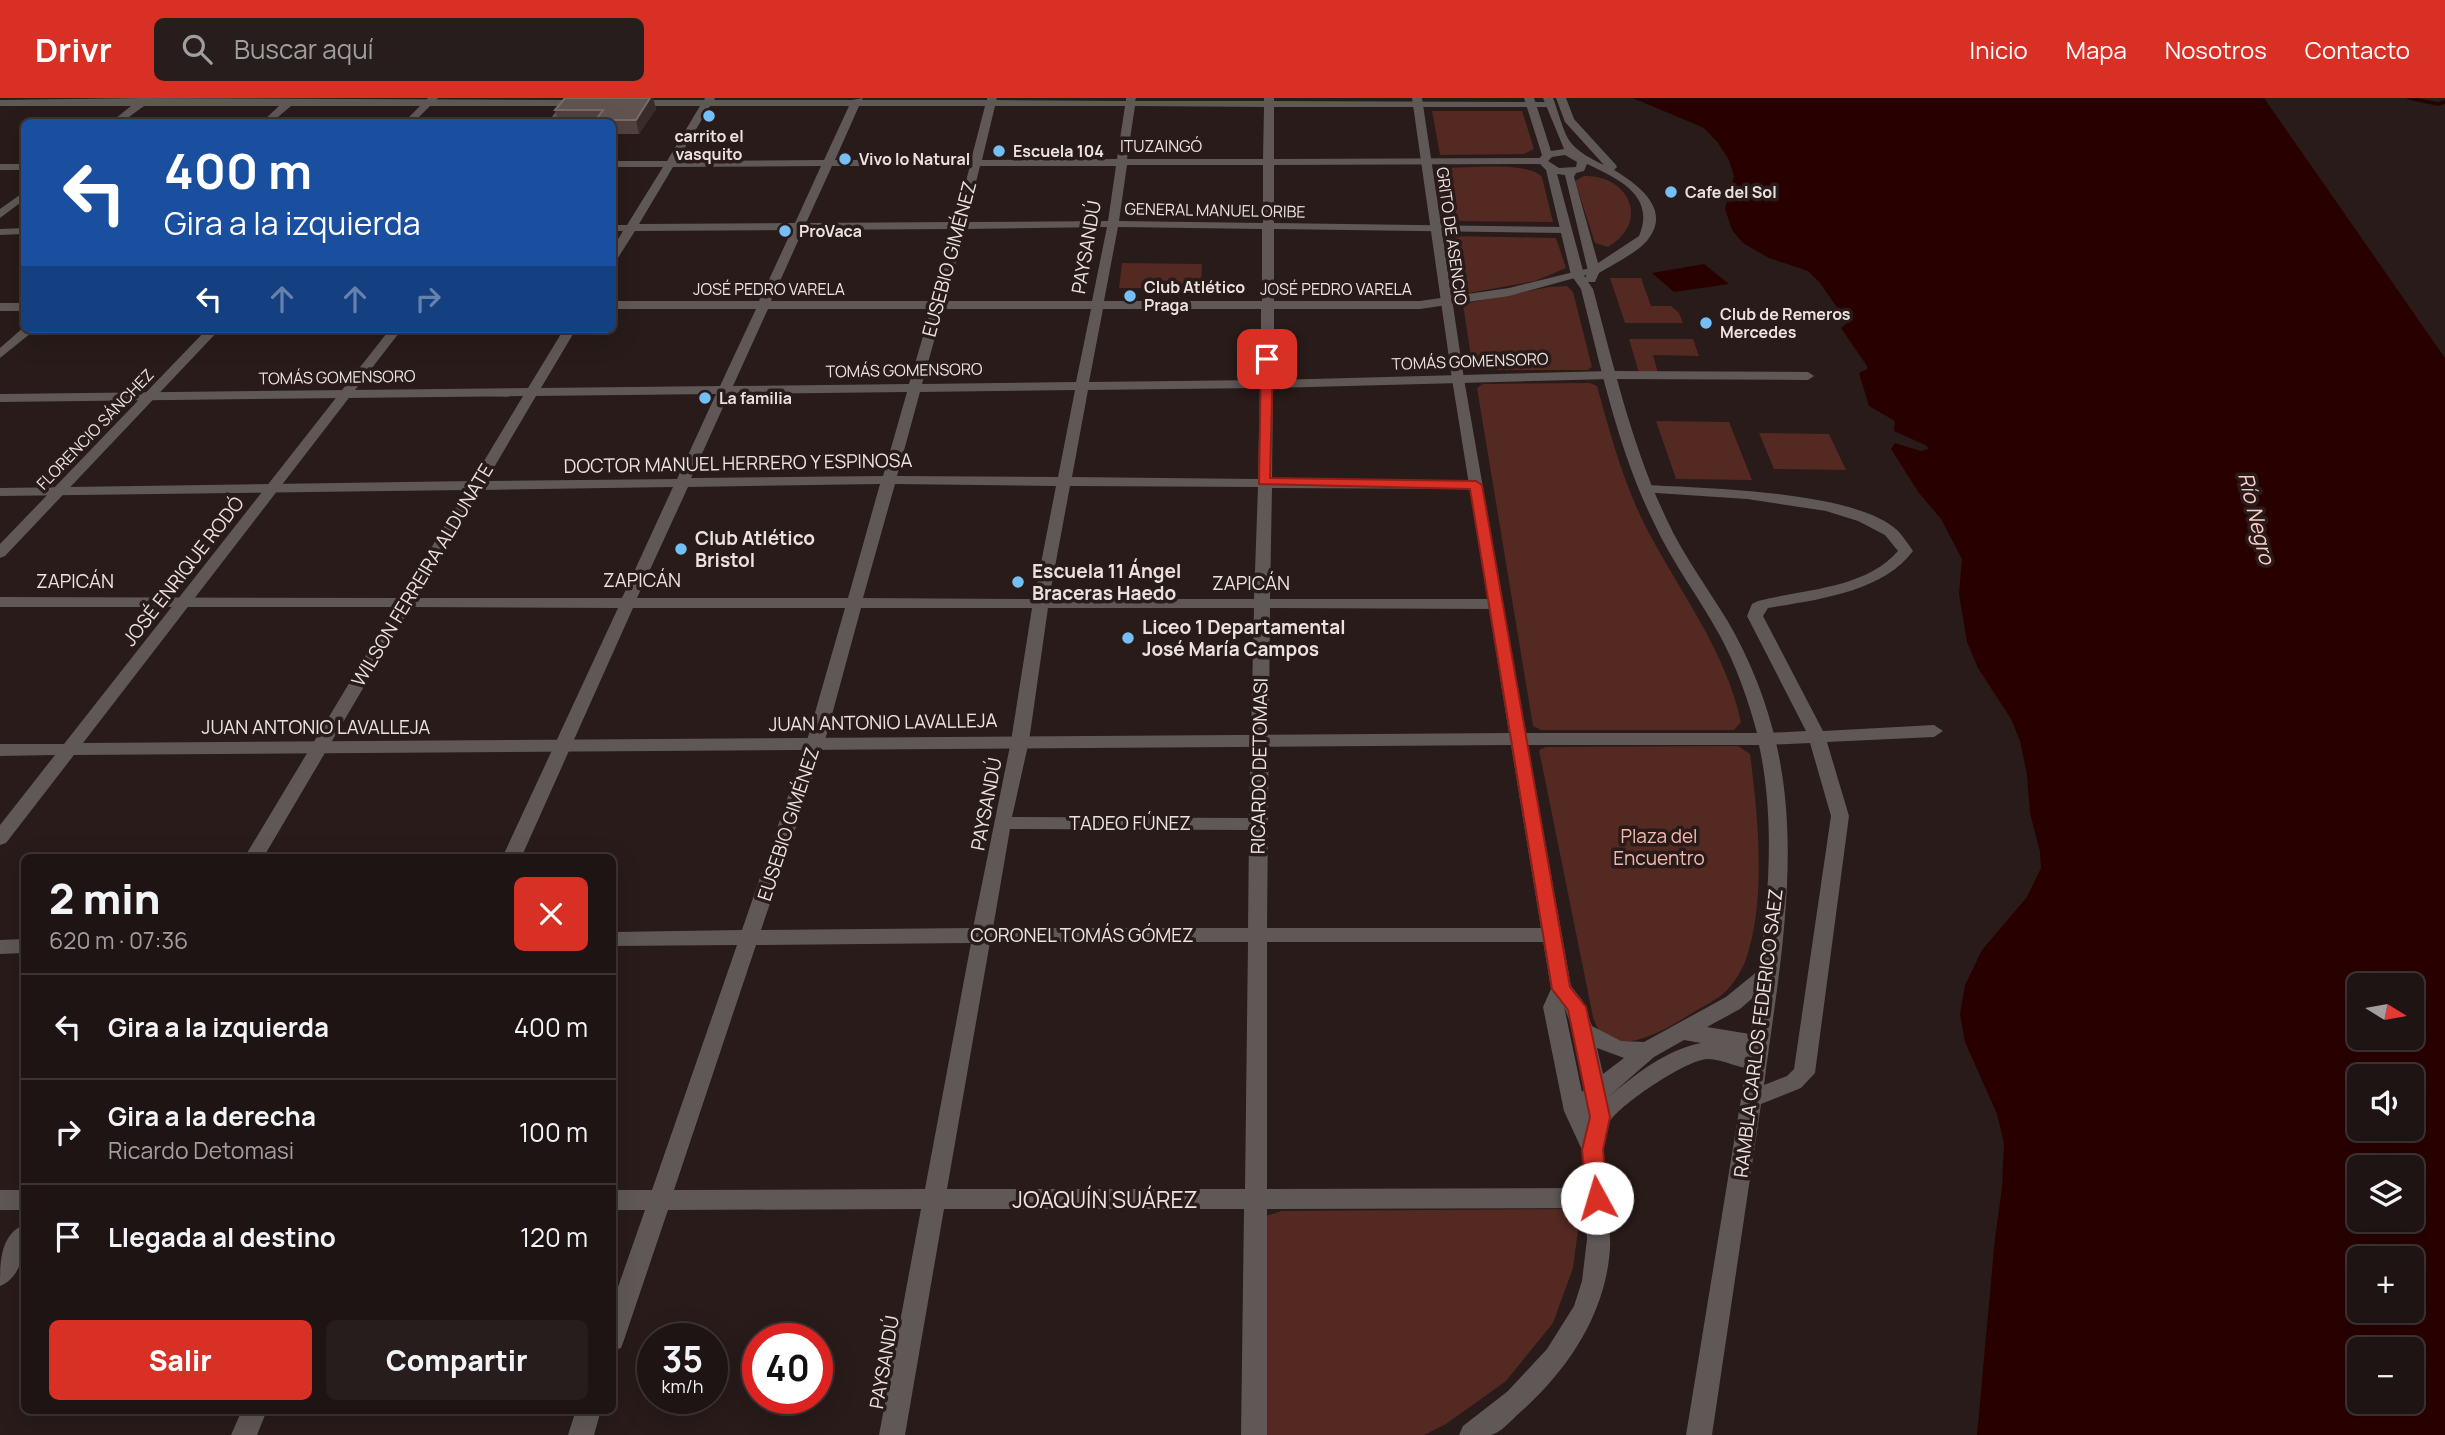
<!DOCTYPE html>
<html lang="es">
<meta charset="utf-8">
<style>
body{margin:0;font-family:Manrope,sans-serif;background:#261d1c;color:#f1f3f6;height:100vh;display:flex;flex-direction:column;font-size:26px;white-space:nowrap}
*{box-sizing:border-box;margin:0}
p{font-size:23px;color:#a19ea0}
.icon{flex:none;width:38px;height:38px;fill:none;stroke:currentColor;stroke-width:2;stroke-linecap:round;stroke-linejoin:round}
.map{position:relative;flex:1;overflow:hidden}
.panel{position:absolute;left:21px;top:756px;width:595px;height:560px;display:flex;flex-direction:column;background:#1e1413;border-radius:10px;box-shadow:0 7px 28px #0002,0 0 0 2px #3c3333}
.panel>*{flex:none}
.hud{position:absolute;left:21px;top:21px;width:595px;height:214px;border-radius:10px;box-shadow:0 7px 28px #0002,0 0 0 2px #3c3333;background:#1a4fa0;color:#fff;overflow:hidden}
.needle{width:46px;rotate:101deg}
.buttons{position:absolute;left:2347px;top:875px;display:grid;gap:14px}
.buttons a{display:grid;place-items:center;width:77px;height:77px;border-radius:10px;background:#1e1413;box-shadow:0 7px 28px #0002,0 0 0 2px #3c3333;font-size:35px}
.speed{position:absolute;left:637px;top:1225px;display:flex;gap:14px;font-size:35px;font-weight:700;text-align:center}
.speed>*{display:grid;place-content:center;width:91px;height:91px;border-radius:50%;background:#1e1413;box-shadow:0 7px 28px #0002,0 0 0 2px #3c3333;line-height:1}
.speed small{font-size:18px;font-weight:400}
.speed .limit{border:10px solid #d22;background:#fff;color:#111}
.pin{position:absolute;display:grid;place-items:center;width:60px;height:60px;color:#fff;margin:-30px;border-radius:14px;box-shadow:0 4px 10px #0006}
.me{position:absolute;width:77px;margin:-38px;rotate:354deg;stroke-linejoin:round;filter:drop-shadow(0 0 5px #0008)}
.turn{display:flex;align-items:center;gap:24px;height:147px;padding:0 28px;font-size:32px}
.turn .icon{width:91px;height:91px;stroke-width:2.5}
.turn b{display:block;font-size:49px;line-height:60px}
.lanes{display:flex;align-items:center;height:66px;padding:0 28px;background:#0003;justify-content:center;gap:35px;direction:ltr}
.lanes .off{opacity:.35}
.round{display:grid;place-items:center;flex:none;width:74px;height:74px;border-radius:10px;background:#261d1c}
.head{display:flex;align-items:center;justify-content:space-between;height:119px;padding:0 28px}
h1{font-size:42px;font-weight:800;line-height:52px}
.primary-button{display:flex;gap:14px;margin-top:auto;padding:14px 28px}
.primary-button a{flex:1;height:80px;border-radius:10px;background:#d93025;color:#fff;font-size:28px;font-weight:800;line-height:80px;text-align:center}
.primary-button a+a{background:#261d1c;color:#f1f3f6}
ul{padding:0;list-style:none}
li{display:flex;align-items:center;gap:21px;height:105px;padding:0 28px;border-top:2px solid #3c3333}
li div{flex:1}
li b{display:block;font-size:26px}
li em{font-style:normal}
header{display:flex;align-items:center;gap:42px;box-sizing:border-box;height:98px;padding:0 35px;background:#d93025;color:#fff}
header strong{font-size:33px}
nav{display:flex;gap:38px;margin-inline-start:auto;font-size:24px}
.search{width:490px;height:63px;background:#261d1c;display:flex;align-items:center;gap:18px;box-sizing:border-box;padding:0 24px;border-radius:10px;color:#a19ea0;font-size:26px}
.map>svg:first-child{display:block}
</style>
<header>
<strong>Drivr</strong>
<div class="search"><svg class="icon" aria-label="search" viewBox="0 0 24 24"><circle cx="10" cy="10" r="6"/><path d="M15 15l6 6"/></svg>Buscar aquí</div>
<nav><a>Inicio</a><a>Mapa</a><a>Nosotros</a><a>Contacto</a></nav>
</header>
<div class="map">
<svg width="2445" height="1337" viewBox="0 0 2445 1337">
<rect width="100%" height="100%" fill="#281b19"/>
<path fill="#532922" d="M1432,13H1522L1534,51L1524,56L1440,57Z
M1444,70C1466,70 1529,63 1542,79L1553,124L1451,123L1442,71Z
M1584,78C1627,76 1652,122 1608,149L1595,145L1575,83Z
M1454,138L1556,140L1566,170L1535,183L1463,196Z
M1122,165L1202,166L1201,190H1119Z
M1610,180H1641L1651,208H1671L1679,215L1683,225H1625Z
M1567,188L1573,194L1592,269L1587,272H1473L1463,206L1549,189Z
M1629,241H1693L1699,258L1653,257L1658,275H1639Z
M1590,285L1597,288C1611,338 1624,388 1649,435C1682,497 1726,554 1741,624L1734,632H1541L1533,628L1477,290L1483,286Z
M1656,323L1729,324L1752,382L1676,381Z
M1759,335L1829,336L1846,372L1774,371Z
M1738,648L1750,656C1758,718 1767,804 1745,864C1740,875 1733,887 1724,895C1716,902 1706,907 1697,912C1670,929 1608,970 1593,919L1539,652L1546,649Z
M1566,1111L1579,1125L1573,1170L1553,1225L1506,1283L1446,1326L1424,1337H1266L1263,1119L1281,1113Z"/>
<path fill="#290000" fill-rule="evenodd" d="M1633,0H2264L2445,260V1337H1977L1995,1140L2002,1090L2004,1045L1997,1016L1965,944L1960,916L1965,887L1982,852L2027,799L2041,770L2040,754L2030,715L2027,677L2020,643L2011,621L1978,570L1967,544L1959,496L1962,461L1941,421L1919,395L1891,351L1895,345L1921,353L1928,351L1927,348L1894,333L1895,323L1869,308L1859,275L1867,271V268L1841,230L1847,225L1846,222L1820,185L1808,173L1769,160L1743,145L1732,132L1725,111L1734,78L1729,62L1718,45L1704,30ZM2359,887H2412V940H2359ZM2359,978H2412V1031H2359ZM2359,1069H2412V1122H2359ZM2359,1160H2412V1213H2359ZM2359,1251H2412V1304H2359Z
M1704,166L1729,186L1674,194L1652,175Z"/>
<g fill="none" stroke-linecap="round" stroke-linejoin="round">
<path stroke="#290000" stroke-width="3.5" d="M2409,0L2438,6L2445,4"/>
<path fill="#5f5857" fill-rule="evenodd" d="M144,0L584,2L589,5L584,8H291L272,24H262L279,8H144L122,24H111L131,8H0V2Z
M705,0H715L714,2H852L863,0L862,2H987V0H997L996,2L1126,3V0H1136L1135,3H1264V0H1274V3L1553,4V8L1550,9H1274V61L1542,60L1547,63L1542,66L1274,67V125L1566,129L1572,132L1566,135L1274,131V203H1420L1509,190L1594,169L1600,173L1509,198L1420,211H1274V282L1610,273L1808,274L1814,278L1808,282L1610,281L1273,290L1272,381L1476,383L1483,387L1476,391L1272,390L1270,501H1494L1502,506L1494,511L1270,510L1267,830H1552L1559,832L1562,837L1559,842L1552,844H1267V1091L1597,1090L1605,1093L1608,1100L1605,1107L1597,1110L1267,1111V1337H1241L1244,1111H944L905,1337H879L921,1111L668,1112L624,1242L621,1250L612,1253V1206L645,1112H612V1092H652L737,847L612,848V834L742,832L806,646L845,510H633L521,760H502L618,510L411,509L263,760H244L395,509H0V499L401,500L466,392L0,398V390L472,383L523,298L0,304V296L528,290L564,231H576L541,290L720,288L756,211H612V203H759L792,132L635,133L616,163L612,164V151L623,133H612V127H627L663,69H612V63H667L700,8H633L628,5L633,2H704ZM710,8H849L824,62L677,63ZM859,8H985L971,62H835ZM995,8H1125L1117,61L982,62ZM1135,8L1264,9L1263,61H1127ZM1127,67H1263V125L1119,123ZM821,68L795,125L639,126L673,69ZM832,68H970L955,124L806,125ZM980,68H1116L1108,123L966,124ZM1107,129L1092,203H945L965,131ZM1118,129L1262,131V203H1104ZM953,131L933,203H771L803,132ZM768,211H931L909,286L733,288ZM943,211H1091L1076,284L922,286ZM1103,211H1261V282L1089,284ZM1260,290L1258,381L1072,379L1088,292ZM1075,292L1058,379L897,378L920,294ZM907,294L883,378L691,380L729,296ZM716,296L677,381L486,383L536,298ZM880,386L848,500H637L688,389ZM895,386L1056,388L1034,501L863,500ZM1070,388L1258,389L1254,501H1049ZM673,389L622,500H417L481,392ZM861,510H1032L1011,643L973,830L761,832L824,646ZM1048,510H1254L1249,720L1012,719L1029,643ZM1010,731L1249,732L1248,830H993ZM990,844H1248L1245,1091H947ZM971,845L925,1091L674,1092L756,847Z
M0,66H24V72H0Z
M24,94V102L0,120V111Z
M24,130V136L0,137V131Z
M0,205H24V213H0Z
M24,229L36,231L0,260V250Z
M1646,387C1704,390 1855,393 1897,432C1903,438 1908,446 1913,453C1883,494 1816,502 1768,510L1763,518L1823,633L1934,627L1943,633L1934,639L1827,644L1849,718L1815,975L1801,990L1761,1006L1712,1337H1686L1747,964L1750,958L1757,955L1764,958L1767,964L1764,987L1787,978L1794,971L1831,718L1810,645L1766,647L1757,641L1766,635L1806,633L1747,518L1752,506L1758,503C1804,491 1865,491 1898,453L1885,437L1858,423L1826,413L1747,401L1641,394V388Z
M24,841V855L0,856V842Z
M0,1092H24V1112H0Z
M24,1127C26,1148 23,1179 0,1188C0,1166 0,1136 24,1127Z
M242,1312H267L257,1337H231Z
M576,1312H601L594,1337H568Z"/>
<path fill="#5f5857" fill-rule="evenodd" d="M428,0H438L414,24H404Z
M566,0H576L558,24H548Z
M1412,0H1422L1464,281L1526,635H1757C1748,601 1736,567 1719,536C1698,498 1672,464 1654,425C1618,352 1601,270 1581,191L1571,177L1546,72L1537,63L1542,57L1524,0H1534L1551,53L1564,51L1543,0H1553C1568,41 1563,47 1604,67L1565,24L1556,0H1566L1574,21L1616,67L1617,69L1614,72C1637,86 1671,110 1649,140C1642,152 1612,167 1599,175L1595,184H1588L1593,191C1614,269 1632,349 1667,422C1683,457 1707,489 1727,522C1750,561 1767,604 1777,649C1800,752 1781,862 1767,964L1764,970C1747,976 1726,961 1708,961C1687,961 1621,1006 1610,1023C1594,1049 1612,1119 1610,1150C1606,1217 1566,1275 1516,1318C1510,1324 1500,1335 1491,1337C1482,1337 1469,1337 1459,1337L1463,1328L1508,1293L1547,1251L1574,1208L1582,1183L1587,1141L1582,1052L1564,1013L1543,909L1551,891L1511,647L74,657L6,745L0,747V727L55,657L0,658V646H64L390,231H402L83,645L1509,635L1452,281ZM1565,57L1577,64L1576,69L1559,70L1548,63L1552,59ZM1587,66C1619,81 1656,98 1639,138L1598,165L1574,79L1576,75L1584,73ZM1557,76L1565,77L1588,173L1585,180ZM1528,647H1759C1775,720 1769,798 1759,872L1726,899L1644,944L1621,943L1592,928L1582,902L1571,888ZM1756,897L1750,936L1707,929L1740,911ZM1564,908L1571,927L1585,991L1582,994ZM1684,942L1701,945C1665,952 1635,977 1607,1000L1654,959ZM1597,950L1624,960L1603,976Z
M207,231H220L5,458L0,460V446Z"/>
</g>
<path fill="#51423f" d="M565,0H653L656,11L639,36H612V24H559L555,12Z"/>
<path fill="#392b29" d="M650,0H653L656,11L639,36L636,22Z"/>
<path fill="#615350" stroke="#776a67" stroke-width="2" d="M565,0H650L636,22H596L603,12H555Z"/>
<path fill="#d93025" stroke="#8d1f18" stroke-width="2" d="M1267,258L1273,261L1270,380L1476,383L1482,387L1570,889L1586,909L1610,1019L1603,1052L1608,1100L1605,1106L1597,1109L1590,1106L1587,1100L1582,1052L1590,1019L1568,912L1552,891L1470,391L1259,386L1261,261Z"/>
<g fill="#74c0f6" stroke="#281b19" stroke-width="2.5">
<circle cx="709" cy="18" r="7"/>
<circle cx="999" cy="53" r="7"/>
<circle cx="845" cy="61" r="7"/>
<circle cx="1671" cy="94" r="7"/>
<circle cx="785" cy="133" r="7"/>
<circle cx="1130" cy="198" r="7"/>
<circle cx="1706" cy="225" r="7"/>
<circle cx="705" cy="300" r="7"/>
<circle cx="681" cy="451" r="7"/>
<circle cx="1018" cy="484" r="7"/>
<circle cx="1128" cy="540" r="7"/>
</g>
<g text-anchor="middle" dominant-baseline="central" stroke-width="7" stroke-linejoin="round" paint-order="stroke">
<g font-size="16" font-weight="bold" fill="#ebe2e0" stroke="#281b19" text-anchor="start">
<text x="709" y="38" text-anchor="middle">carrito el<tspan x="709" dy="18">vasquito</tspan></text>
<text x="1013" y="53">Escuela 104</text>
<text x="859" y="61">Vivo lo Natural</text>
<text x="1685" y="94">Cafe del Sol</text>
<text x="799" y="133">ProVaca</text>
<text x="1144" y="189">Club Atlético<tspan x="1144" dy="18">Praga</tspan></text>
<text x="1720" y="216">Club de Remeros<tspan x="1720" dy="18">Mercedes</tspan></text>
<text x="719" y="300">La familia</text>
</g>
<g font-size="16" fill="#ebe2e0" stroke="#281b19">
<text x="1161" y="48">ITUZAINGÓ</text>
<text transform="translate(1215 112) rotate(1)">GENERAL MANUEL ORIBE</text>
<text transform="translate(1452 138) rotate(82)">GRITO DE ASENCIO</text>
<text x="769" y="191">JOSÉ PEDRO VARELA</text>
<text x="1336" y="191">JOSÉ PEDRO VARELA</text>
<text transform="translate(1470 263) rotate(-2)">TOMÁS GOMENSORO</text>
<text transform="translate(904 272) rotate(-1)">TOMÁS GOMENSORO</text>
<text transform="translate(337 279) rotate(-1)">TOMÁS GOMENSORO</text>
<text transform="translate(95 331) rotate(-46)">FLORENCIO SÁNCHEZ</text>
</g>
<g font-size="19" fill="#ebe2e0" stroke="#281b19">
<text transform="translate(1086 149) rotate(-80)">PAYSANDÚ</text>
<text transform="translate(949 161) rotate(-75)">EUSEBIO GIMÉNEZ</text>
<text transform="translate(738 365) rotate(-1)">DOCTOR MANUEL HERRERO Y ESPINOSA</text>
<text transform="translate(183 473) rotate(-52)">JOSÉ ENRIQUE RODÓ</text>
<text transform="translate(422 477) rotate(-59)">WILSON FERREIRA ALDUNATE</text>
<text x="642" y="482">ZAPICÁN</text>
<text x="75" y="483">ZAPICÁN</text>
<text x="1251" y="485">ZAPICÁN</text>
<text transform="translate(883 624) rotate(-1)">JUAN ANTONIO LAVALLEJA</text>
<text x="316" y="629">JUAN ANTONIO LAVALLEJA</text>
<text transform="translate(1259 668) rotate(-89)">RICARDO DETOMASI</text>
<text transform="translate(986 706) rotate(-79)">PAYSANDÚ</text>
<text x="1130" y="725">TADEO FÚNEZ</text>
<text transform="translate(788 726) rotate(-72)">EUSEBIO GIMÉNEZ</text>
<text x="1082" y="837">CORONEL TOMÁS GÓMEZ</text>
<text transform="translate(1758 935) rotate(-83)">RAMBLA CARLOS FEDERICO SAEZ</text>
<text transform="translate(884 1264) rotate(-80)">PAYSANDÚ</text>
</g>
<g font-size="19" font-weight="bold" fill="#ebe2e0" stroke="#281b19" text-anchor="start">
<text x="695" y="440">Club Atlético<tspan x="695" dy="22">Bristol</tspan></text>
<text x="1032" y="473">Escuela 11 Ángel<tspan x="1032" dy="22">Braceras Haedo</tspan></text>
<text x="1142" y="529">Liceo 1 Departamental<tspan x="1142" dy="22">José María Campos</tspan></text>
</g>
<g font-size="19" fill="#f5b8ad" stroke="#281b19">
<text x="1659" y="738">Plaza del<tspan x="1659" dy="22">Encuentro</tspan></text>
</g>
<g font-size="21" font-style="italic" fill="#f7cdc6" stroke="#281b19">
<text transform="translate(2257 420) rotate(76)">Río Negro</text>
</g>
<g font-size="23" fill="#ebe2e0" stroke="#281b19">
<text x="1105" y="1101">JOAQUÍN SUÁREZ</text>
</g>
</g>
</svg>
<div class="buttons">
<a><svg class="needle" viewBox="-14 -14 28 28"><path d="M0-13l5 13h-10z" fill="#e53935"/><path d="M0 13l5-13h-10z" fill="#a19ea0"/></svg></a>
<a><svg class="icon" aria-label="sound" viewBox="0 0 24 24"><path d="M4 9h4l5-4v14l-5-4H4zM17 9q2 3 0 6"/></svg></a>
<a><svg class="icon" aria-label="layers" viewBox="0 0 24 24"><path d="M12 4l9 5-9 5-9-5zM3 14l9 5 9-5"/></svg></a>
<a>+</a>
<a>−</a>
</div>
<div class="speed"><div>35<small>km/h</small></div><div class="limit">40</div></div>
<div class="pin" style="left:1267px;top:261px;background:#d93025"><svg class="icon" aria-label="arrive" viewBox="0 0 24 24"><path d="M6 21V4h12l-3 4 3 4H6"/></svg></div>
<svg class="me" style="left:1597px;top:1100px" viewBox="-20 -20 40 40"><circle r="19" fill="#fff"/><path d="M0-13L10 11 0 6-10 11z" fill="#d93025"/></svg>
<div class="hud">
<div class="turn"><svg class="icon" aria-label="left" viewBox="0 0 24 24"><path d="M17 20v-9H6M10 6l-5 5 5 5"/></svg><div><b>400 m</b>Gira a la izquierda</div></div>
<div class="lanes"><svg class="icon" aria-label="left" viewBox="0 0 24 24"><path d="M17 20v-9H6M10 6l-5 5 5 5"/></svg><svg class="icon off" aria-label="ahead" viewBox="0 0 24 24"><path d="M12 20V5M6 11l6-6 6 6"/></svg><svg class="icon off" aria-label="ahead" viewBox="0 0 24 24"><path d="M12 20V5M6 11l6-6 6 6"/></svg><svg class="icon off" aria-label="right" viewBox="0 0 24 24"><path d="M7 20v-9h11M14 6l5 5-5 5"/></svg></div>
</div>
<section class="panel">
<div class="head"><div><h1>2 min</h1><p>620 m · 07:36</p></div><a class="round" style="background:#d93025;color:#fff"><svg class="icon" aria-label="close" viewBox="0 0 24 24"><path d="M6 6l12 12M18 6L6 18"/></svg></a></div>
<ul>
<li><svg class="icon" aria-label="left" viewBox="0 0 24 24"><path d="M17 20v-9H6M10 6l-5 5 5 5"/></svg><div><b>Gira a la izquierda</b></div><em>400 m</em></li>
<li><svg class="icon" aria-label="right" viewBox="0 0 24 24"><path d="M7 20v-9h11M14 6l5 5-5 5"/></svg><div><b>Gira a la derecha</b><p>Ricardo Detomasi</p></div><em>100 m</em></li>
<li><svg class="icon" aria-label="arrive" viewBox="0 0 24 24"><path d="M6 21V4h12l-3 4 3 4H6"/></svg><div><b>Llegada al destino</b></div><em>120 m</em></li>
</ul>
<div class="primary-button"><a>Salir</a><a>Compartir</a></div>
</section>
</div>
